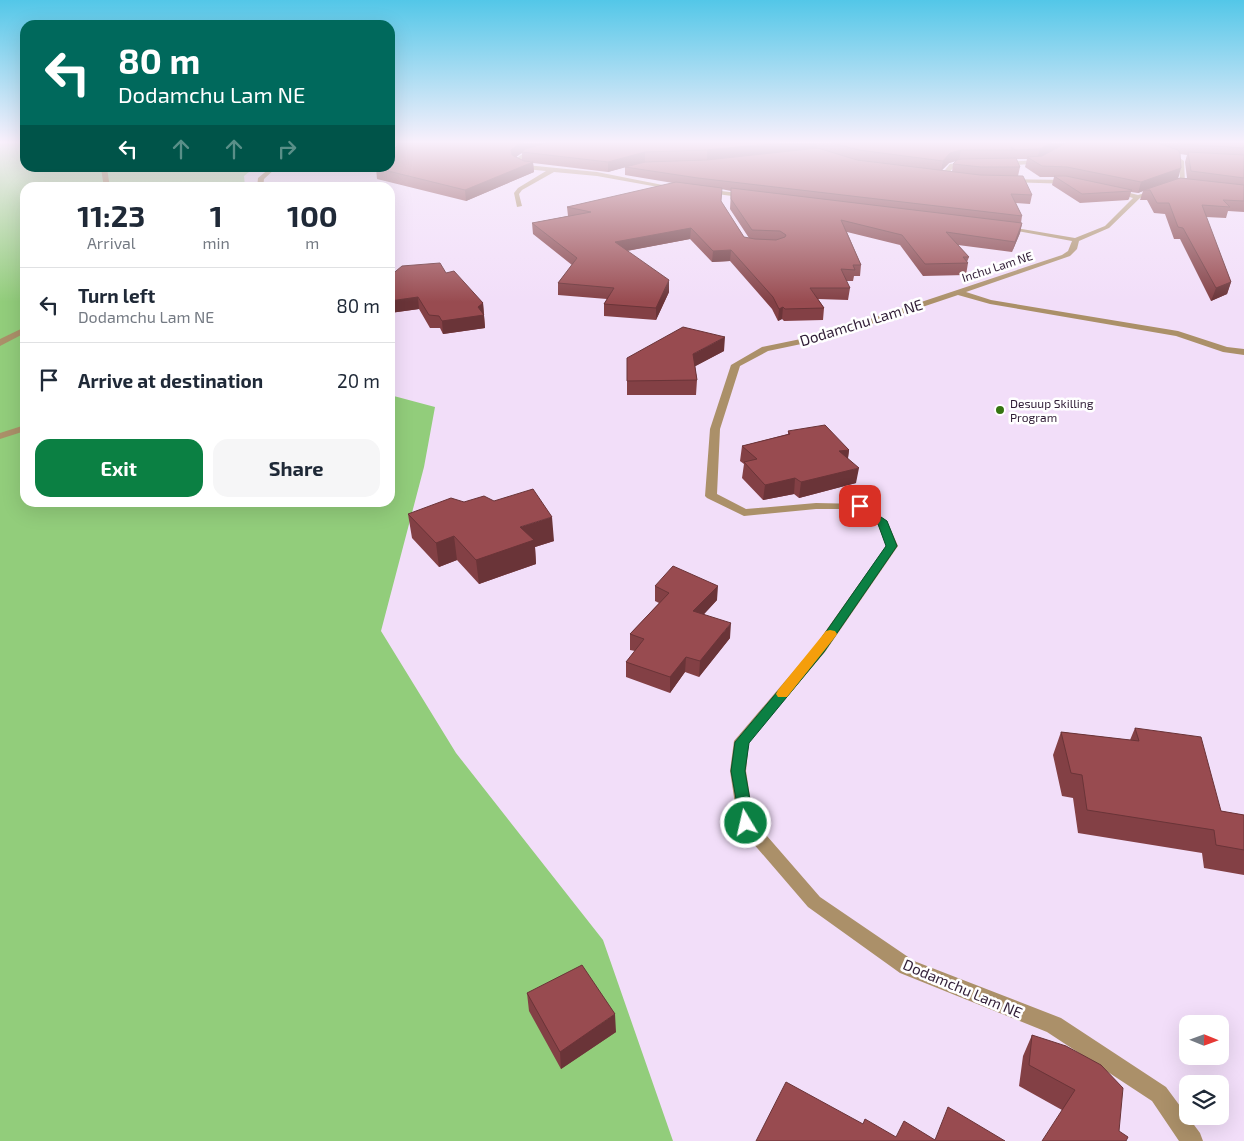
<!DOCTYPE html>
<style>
body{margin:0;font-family:"Exo 2",sans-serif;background:#f6f6f7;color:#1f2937;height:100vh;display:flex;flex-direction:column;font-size:19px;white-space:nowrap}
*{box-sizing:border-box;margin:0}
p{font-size:16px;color:#747a83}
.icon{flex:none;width:28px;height:28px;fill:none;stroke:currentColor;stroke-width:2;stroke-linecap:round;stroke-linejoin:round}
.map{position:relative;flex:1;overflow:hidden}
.details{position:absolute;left:20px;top:182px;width:375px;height:325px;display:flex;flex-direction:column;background:#fff;border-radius:15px;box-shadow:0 5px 20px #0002}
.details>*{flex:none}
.guide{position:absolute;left:20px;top:20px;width:375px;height:152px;border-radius:15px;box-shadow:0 5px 20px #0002;background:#00695c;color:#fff;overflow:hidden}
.needle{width:32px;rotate:91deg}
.fabs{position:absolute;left:1179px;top:1015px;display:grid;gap:10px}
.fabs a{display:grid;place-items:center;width:50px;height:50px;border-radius:10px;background:#fff;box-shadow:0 5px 20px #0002;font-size:25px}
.pin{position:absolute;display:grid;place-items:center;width:42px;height:42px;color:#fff;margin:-21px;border-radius:10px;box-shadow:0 2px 8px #0006}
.me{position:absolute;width:55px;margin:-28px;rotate:351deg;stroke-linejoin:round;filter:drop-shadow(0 0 4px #0008)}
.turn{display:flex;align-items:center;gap:18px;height:105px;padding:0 15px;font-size:22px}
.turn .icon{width:65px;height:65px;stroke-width:2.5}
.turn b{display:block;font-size:35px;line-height:42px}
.lanes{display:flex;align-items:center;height:48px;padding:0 15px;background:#0003;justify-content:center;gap:25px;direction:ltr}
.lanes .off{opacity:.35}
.eta{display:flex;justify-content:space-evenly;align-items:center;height:85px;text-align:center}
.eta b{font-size:30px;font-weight:700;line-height:35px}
.action{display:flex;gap:10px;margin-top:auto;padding:10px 15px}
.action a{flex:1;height:58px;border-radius:15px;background:#0b8043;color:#fff;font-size:20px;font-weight:700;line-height:58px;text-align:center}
.action a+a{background:#f6f6f7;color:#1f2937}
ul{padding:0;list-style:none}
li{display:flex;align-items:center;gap:15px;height:75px;padding:0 15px;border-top:1px solid #e0e1e3}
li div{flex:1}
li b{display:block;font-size:19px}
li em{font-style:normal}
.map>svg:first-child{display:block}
</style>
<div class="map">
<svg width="1244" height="1141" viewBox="0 0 1244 1141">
<rect width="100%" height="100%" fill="#f2def9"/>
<path fill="#92cd7b" d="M0,143H25V168H254L244,176L245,187L25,188V502H390V395L435,407L424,467L381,631L456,753L603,940L673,1141H0Z"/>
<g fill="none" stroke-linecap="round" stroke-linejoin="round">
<path fill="#ab9069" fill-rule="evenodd" d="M564,143H572L525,157L519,162L526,165L597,172L678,188L675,190L597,176L554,172L522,190L519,194L522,206L517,207L514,193L518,188L546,171L525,169L513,163V161L521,155Z
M1139,143C1155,142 1172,152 1184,161L1185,182L1173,188H1169V186L1180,180L1179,163L1168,154Z
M1043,160L1045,163L1003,166L1000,164L1003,162Z
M970,162L972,165L954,167L945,177L940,176L950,164Z
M1008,179L1070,180L1073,182L1070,184L1006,182V180Z
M704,189L747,194L750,196L747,198L702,192L701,191Z
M1114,189L1138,195L1145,193L1148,195L1140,198L1109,228L1079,241L1077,249L1070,256L966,292L991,300L1178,331L1227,347L1244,349V355L1223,352L1176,336L990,304L958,295L830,338L768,351L740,366L720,429L717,494L746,509L816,503L863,504L887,521L898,546L825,652L749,742L746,771L754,821L820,897L914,961L1061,1018L1166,1087L1200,1133L1203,1141H1179L1152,1101L1047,1032L900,973L808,907L740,828L738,823L730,771L734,741L815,646L886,546L878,525L856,509H816L744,516L707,498L705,496L710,429L731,365L762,347L825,334L1062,255L1068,251L1072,241L1001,228L1005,226L1075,238L1105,226L1133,198L1112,192L1111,191Z
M25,327V333L0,346V339Z
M25,425V431L0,439V433Z"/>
<path fill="#8d6624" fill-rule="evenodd" d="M101,168H107L110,188H104Z
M270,168H276L264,179L263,188H257L258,178Z"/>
</g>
<path fill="#834045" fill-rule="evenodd" d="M397,143H1244V212L1228,211L1226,218L1206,217L1231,282L1227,294L1211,301L1180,239H1174L1165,214L1154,213L1147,200H1140L1143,191L1138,193L1131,192L1129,199L1128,200L1080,203L1052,185L1054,177H1040L1025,167L1027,159H1016L1020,167L1018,176L1032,195L1030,204L1016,203L1022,216L1021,223H1022L1020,233L1012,252L958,245L969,257L967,262L968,263L966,275L923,276L900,245L847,232L861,265L860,276H854L853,281H846L850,288L848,300L818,299L824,308L823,320L784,321L782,319L778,321L772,309L730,261L712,262L690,239L627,251L669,292L656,320L604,316V304L607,299L558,295V283L572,265L533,234L532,223L568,216L567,207L673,183L625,175V167L608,172L533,163L534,172L466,201L377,179L376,168L397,146ZM522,153V160L516,157L520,154ZM1180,154L1187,155L1185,162L1187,178H1178ZM956,161L953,164L952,172L942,170L949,163ZM721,189L731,191L730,209L749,238L744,237L721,201Z
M446,273L483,303L485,328L443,334L440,328H430L419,309L390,313V276Z
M724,351L695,366L697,380L696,395H627V358Z
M788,431L849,450L848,458L856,483L799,498L794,494L763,500L742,478L744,464L740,461L742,446L788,434Z
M408,514L554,541L535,547L536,564L479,584L457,560L439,567L412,538Z
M655,586L717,600L704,614L730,638L699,677L685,672L670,693L626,677V662L635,651L630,650V634L659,603L655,601Z
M1135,728L1221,811L1244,815V875L1204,868L1202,853L1078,833L1073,798L1062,796L1053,755L1061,732L1130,740Z
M527,993L616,1032L561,1069L529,1011Z
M1032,1035L1119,1131L1062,1110L1019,1086L1023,1056Z"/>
<path fill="#6a3438" d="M524,143H559L522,152V153L520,154L512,160L511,150L519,144Z
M780,143H817V148L707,160V150Z
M1051,143H1065L1037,159L1040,149Z
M961,150L959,160L949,163L941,171L943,161L950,153Z
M645,152V162L608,172V162Z
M533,162L534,172L466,201L465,190Z
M1181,168L1178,179L1144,190L1143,191L1138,193L1141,182Z
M1022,223L1020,233L1012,252L1015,242Z
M691,228L690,239L615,253V242Z
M731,250L730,261L712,262L713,251Z
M669,280V292L656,320V308Z
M1231,282L1227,294L1211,301L1216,288Z
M418,297L419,309L390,313V301Z
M483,303L485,328L443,334L442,321L478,307Z
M783,307L782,319L778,321L779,309Z
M725,337L724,351L692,368L693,354Z
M849,450L847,465L839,451Z
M859,468L856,483L799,498L801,482Z
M795,478L794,494L763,500L765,485Z
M552,517L554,541L535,547L536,564L479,584L476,560L520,527Z
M454,536L457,560L439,567L436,543Z
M718,586L717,600L693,626V611Z
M731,623L730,638L699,677L700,661Z
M686,657L685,672L670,693V677Z
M615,1014L616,1032L561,1069L560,1052Z"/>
<path fill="#984b50" stroke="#6a3438" d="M397,143H524L519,144L511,150L512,155L524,161L533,162L465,190L376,168H390V153L397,146Z
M546,143H780L707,150L645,152L608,162L522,152L525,149Z
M832,143H1051L1040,149L1015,150L1011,147L1013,150H961L950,153L943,161L859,150Z
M1066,143H1158L1178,150L1180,153L1181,168L1141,182L1067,167L1042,166L1027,157L1042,156Z
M1178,143H1244V148L1182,144Z
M818,148L857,160L980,175L1023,176L1032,195L1011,194L1022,216L698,178L625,167L645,162L707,160Z
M1188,152L1244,155V178L1191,171Z
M1016,158L1020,167H981L953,164L957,160L961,159Z
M1054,176H1066L1132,190L1131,191L1082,194Z
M1180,178L1244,185V201L1223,200L1230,207L1202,205L1231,282L1216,288L1183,228L1178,227L1169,203H1157L1150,190H1144Z
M676,182L722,188L721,201L744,237L755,239L776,240L785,237L786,235L780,231L752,230L731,199V188L1022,223L1015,242L946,232L969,257H963L968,263L925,264L902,235L841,220L861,265H853L855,270L841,269L850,288H810L824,308L785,309L783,307L779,309L773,297L731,250L713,251L691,228L615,242L669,280L656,308L604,304L614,288L558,283L577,258L532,223L591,212L567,207Z
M440,263L446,273L454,271L483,303L478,307L484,315L442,321L439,316L429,315L418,297L390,301V276L402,266Z
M683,327L725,337L693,354L697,380L627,381V358Z
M825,425L849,450L839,451L859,468L801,482L795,478L765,485L744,462L757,459L742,446L790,434L788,431Z
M533,489L552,517L520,527L534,540L476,560L454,536L436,543L408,514L451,498L464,502L484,496L494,501Z
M673,566L718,586L693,611L731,623L700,661L686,657L670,677L626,662L644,639L630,634L669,593L655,586Z
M1135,728L1201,737L1221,811L1244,815V850L1216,845L1214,830L1087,810L1082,775L1071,773L1061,732L1139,741Z
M582,965L615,1014L560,1052L527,993Z
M1032,1035L1066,1046L1101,1065L1123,1088L1119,1131L1128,1137L1126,1141H1042L1075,1090L1029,1065Z
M786,1082L863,1124L865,1119L896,1137L904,1121L935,1140L948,1107L1005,1141H756Z"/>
<linearGradient id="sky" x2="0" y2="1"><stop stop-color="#53c7e8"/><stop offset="0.47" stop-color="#f9f0fc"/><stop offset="1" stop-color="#f9f0fc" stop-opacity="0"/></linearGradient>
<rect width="1244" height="302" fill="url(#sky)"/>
<path fill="#0b8043" stroke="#07532c" d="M860,503L887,521L897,546L824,652L749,743L745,771L754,823L752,827L746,829L741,827L731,771L735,742L816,646L886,546L878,524L854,506Z"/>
<path fill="#f59e0b" d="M830,630L835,631L837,634L835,637L787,697H778L776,694L778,690L826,631Z"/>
<circle fill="#357511" stroke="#fff" stroke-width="2" cx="1000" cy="410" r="5"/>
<g text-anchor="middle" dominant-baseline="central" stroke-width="5" stroke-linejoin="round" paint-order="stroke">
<g font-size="12" fill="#301d36" stroke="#fff">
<text transform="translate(997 266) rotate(-18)">Inchu Lam NE</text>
</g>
<g font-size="12" fill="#301d36" stroke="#fff" text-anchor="start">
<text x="1010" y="403">Desuup Skilling<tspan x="1010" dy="14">Program</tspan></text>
</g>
<g font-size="15" fill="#301d36" stroke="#fff">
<text transform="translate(861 322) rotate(-17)">Dodamchu Lam NE</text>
<text transform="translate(963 988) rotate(23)">Dodamchu Lam NE</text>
</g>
</g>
</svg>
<div class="fabs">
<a><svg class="needle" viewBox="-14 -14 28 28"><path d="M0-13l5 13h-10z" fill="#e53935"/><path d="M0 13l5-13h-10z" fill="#747a83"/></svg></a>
<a><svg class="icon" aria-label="layers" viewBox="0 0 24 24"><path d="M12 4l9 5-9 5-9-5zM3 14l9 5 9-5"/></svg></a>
</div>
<div class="pin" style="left:860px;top:506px;background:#d93025"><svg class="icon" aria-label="arrive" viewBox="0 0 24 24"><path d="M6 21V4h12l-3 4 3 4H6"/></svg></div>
<svg class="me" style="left:746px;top:823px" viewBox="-20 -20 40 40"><circle r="17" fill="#0b8043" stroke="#fff" stroke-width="3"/><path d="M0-11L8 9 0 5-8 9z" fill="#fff"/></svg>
<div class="guide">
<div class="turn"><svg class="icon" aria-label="left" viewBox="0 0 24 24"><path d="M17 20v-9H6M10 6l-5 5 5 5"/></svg><div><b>80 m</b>Dodamchu Lam NE</div></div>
<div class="lanes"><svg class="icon" aria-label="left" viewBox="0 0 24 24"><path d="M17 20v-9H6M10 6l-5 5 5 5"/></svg><svg class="icon off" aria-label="ahead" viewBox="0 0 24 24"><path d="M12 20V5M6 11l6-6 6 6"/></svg><svg class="icon off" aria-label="ahead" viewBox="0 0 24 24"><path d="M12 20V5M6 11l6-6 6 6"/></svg><svg class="icon off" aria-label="right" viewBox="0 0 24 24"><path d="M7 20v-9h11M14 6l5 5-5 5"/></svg></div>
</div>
<section class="details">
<div class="eta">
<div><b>11:23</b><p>Arrival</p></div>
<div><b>1</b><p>min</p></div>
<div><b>100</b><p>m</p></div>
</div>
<ul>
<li><svg class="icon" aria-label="left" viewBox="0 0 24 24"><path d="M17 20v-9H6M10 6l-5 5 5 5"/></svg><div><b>Turn left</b><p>Dodamchu Lam NE</p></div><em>80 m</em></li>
<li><svg class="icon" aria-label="arrive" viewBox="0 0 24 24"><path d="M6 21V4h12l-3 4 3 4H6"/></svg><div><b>Arrive at destination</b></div><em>20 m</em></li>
</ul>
<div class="action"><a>Exit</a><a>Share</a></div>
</section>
</div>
